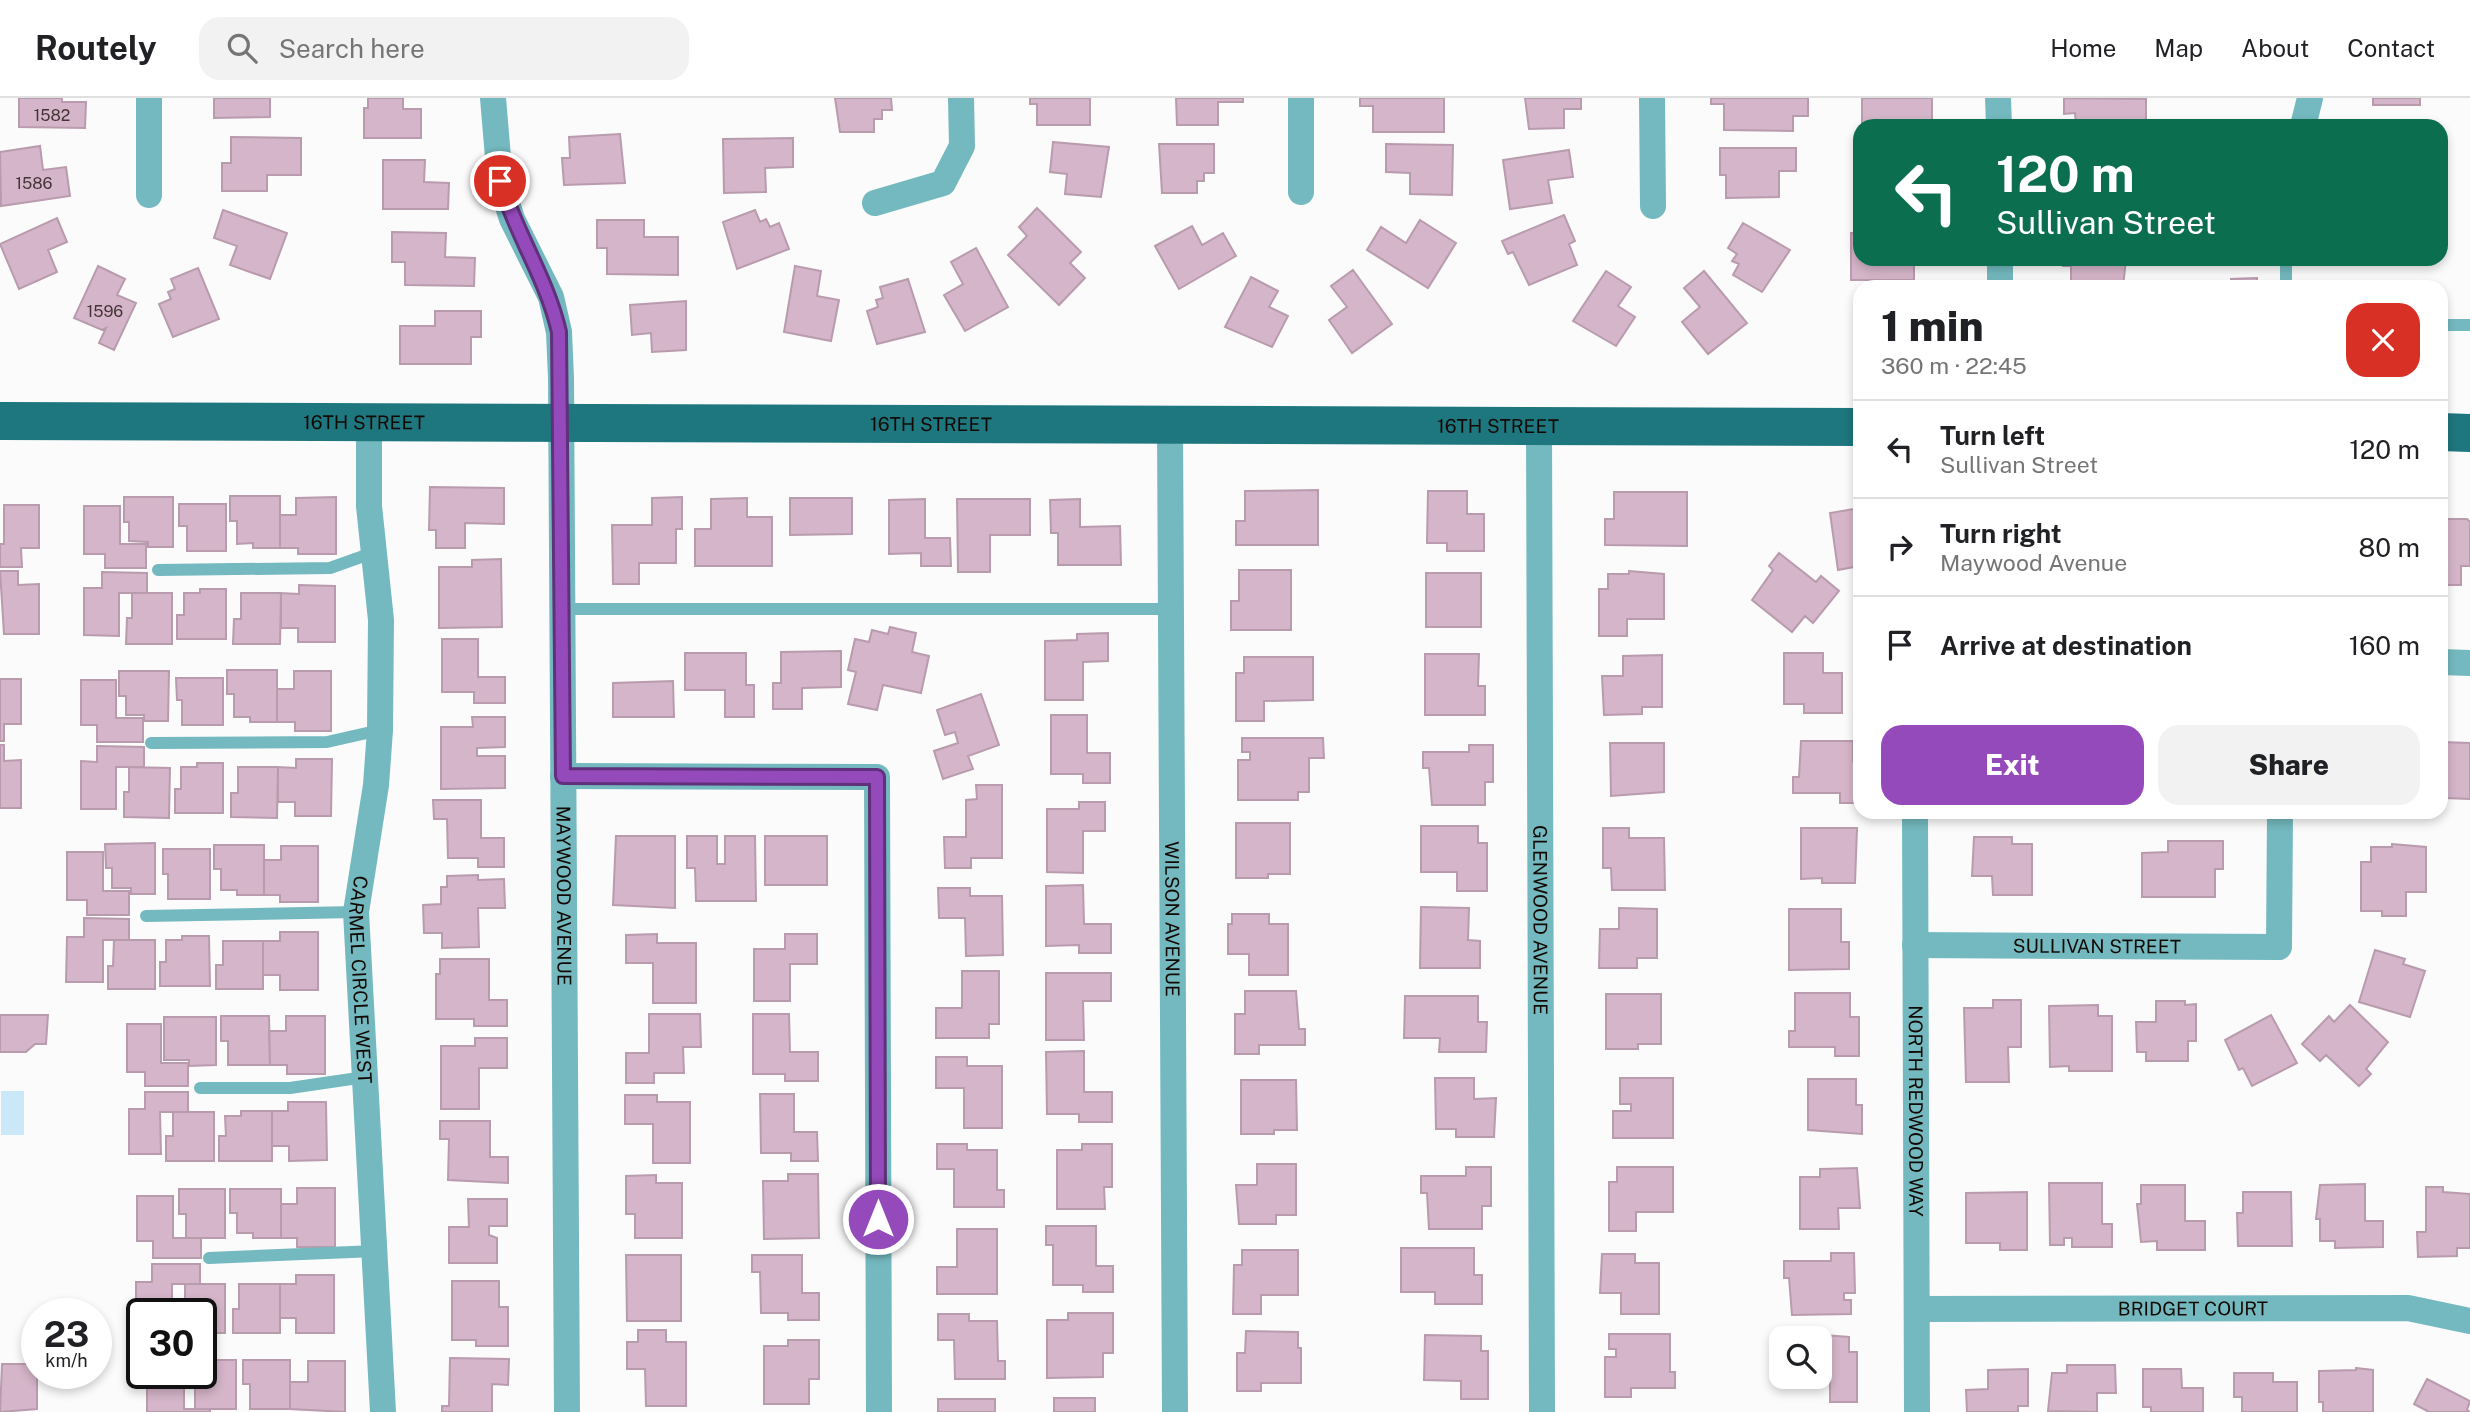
<!DOCTYPE html>
<meta charset="utf-8">
<style>
body{margin:0;font-family:"Public Sans",sans-serif;background:#f2f2f2;color:#202124;height:100vh;display:flex;flex-direction:column;font-size:26px;white-space:nowrap}
*{box-sizing:border-box;margin:0}
p{font-size:23px;color:#757577}
.icon{flex:none;width:38px;height:38px;fill:none;stroke:currentColor;stroke-width:2;stroke-linecap:round;stroke-linejoin:round}
.map{position:relative;flex:1;overflow:hidden}
.sheet{position:absolute;left:1853px;top:182px;width:595px;height:539px;display:flex;flex-direction:column;background:#fff;border-radius:21px;box-shadow:0 4px 10px #0003}
.sheet>*{flex:none}
.banner{position:absolute;left:1853px;top:21px;width:595px;height:147px;border-radius:21px;box-shadow:0 4px 10px #0003;background:#0b6e4f;color:#fff;overflow:hidden}
.tools{position:absolute;left:1769px;top:1228px;display:grid;gap:14px}
.tools a{display:grid;place-items:center;width:63px;height:63px;border-radius:14px;background:#fff;box-shadow:0 4px 10px #0003;font-size:35px}
.speed{position:absolute;left:21px;top:1200px;display:flex;gap:14px;font-size:35px;font-weight:700;text-align:center}
.speed>*{display:grid;place-content:center;width:91px;height:91px;border-radius:50%;background:#fff;box-shadow:0 4px 10px #0003;line-height:1}
.speed small{font-size:18px;font-weight:400}
.speed .limit{border:4px solid #111;border-radius:10px;background:#fff;color:#111}
.pin{position:absolute;display:grid;place-items:center;width:60px;height:60px;color:#fff;margin:-30px;border:4px solid #fff;border-radius:50%;box-shadow:0 2px 7px #0007}
.me{position:absolute;width:77px;margin:-38px;rotate:0deg;stroke-linejoin:round;filter:drop-shadow(0 0 5px #0008)}
.turn{display:flex;align-items:center;gap:24px;height:147px;padding:0 28px;font-size:32px}
.turn .icon{width:91px;height:91px;stroke-width:2.5}
.turn b{display:block;font-size:49px;line-height:60px}
.round{display:grid;place-items:center;flex:none;width:74px;height:74px;border-radius:21px;background:#f2f2f2}
.overview{display:flex;align-items:center;justify-content:space-between;height:119px;padding:0 28px}
h1{font-size:42px;font-weight:800;line-height:52px}
.cta{display:flex;gap:14px;margin-top:auto;padding:14px 28px}
.cta a{flex:1;height:80px;border-radius:21px;background:#954abc;color:#fff;font-size:28px;font-weight:800;line-height:80px;text-align:center}
.cta a+a{background:#f2f2f2;color:#202124}
ul{padding:0;list-style:none}
li{display:flex;align-items:center;gap:21px;height:98px;padding:0 28px;border-top:2px solid #e0e0e0}
li div{flex:1}
li b{display:block;font-size:26px}
li em{font-style:normal}
header{display:flex;align-items:center;gap:42px;box-sizing:border-box;height:98px;padding:0 35px;background:#fff;border-bottom:2px solid #e0e0e0}
header strong{font-size:33px}
nav{display:flex;gap:38px;margin-inline-start:auto;font-size:24px}
.search{width:490px;height:63px;background:#f2f2f2;display:flex;align-items:center;gap:18px;box-sizing:border-box;padding:0 24px;border-radius:21px;color:#757577;font-size:26px}
.map>svg:first-child{display:block}
</style>
<header>
<strong>Routely</strong>
<div class="search"><svg class="icon" aria-label="search" viewBox="0 0 24 24"><circle cx="10" cy="10" r="6"/><path d="M15 15l6 6"/></svg>Search here</div>
<nav><a>Home</a><a>Map</a><a>About</a><a>Contact</a></nav>
</header>
<div class="map">
<svg width="2470" height="1314" viewBox="0 0 2470 1314">
<rect width="100%" height="100%" fill="#fbfbfb"/>
<path fill="#cae8f8" d="M1,993H24V1037H1Z"/>
<path fill="#d5b5c9" stroke="#b99bae" stroke-width="2" d="M19,0H62V4H86L85,30L19,29Z
M214,0H270V19L214,20Z
M368,0H403V11H421V40H364V10H368Z
M835,0H891L892,12H882V21H874V34H840Z
M1030,0H1090V27H1037V6H1030Z
M1176,0H1243V4H1218V27H1177Z
M1360,0H1444V34H1373V8H1360Z
M1525,0H1581V11H1564V30L1529,31Z
M1711,0H1808V18H1793V33L1724,32V6H1711Z
M1862,0H1932V28L1862,27Z
M2064,0L2146,1V28H2076L2075,15L2064,16Z
M2373,0H2420V7H2373Z
M620,36L625,85L564,87L562,60H570L569,39Z
M231,39L301,40V77H267V93H222V65H231Z
M793,40V69L765,70L766,94L724,95L723,41Z
M1053,44L1109,49L1101,99L1065,96L1067,76L1050,74Z
M1159,46H1214V75H1204V83H1197V95H1162Z
M1386,46L1453,47L1452,97L1410,96V75L1386,74Z
M40,48L43,72L66,69L70,98L1,108L0,54Z
M1720,50H1796V73H1779V99L1726,100V77H1720Z
M1569,52L1573,79L1548,82L1552,105L1510,111L1503,62Z
M383,62H425L424,84L449,85L448,111H383Z
M1037,110L1081,154L1070,165L1085,180L1059,207L1008,157L1027,138L1019,129Z
M223,112L287,135L270,181L230,167L237,148L214,140Z
M755,112L760,124L766,121L770,129L779,125L789,151L737,171L723,124Z
M1564,117L1575,143L1569,146L1577,167L1529,187L1513,154L1508,156L1502,143Z
M57,120L67,144L48,152L57,174L19,191L0,146Z
M597,122H644V139H678V177L607,176V150H597Z
M1420,122L1456,145L1428,190L1367,152L1381,129L1406,145Z
M1743,125L1790,152L1762,194L1733,177L1739,166L1732,163L1737,156L1728,150Z
M1192,128L1202,147L1223,135L1236,158L1179,191L1155,148Z
M392,134L446,135L445,159L475,160L474,188L405,187V164H392Z
M1851,135H1860V161L1935,163H1914V182H1851Z
M976,150L1008,209L965,233L944,197L963,186L951,164Z
M2063,161H2126L2123,189H2071V168H2063Z
M98,168L125,181L117,197L136,205L114,252L99,245L106,230L102,232L74,220Z
M795,168L821,173L817,198L839,202L831,243L784,234Z
M198,170L219,221L173,239L159,206L171,201L168,194L175,191L171,181Z
M1353,172L1392,226L1352,255L1329,222L1347,209L1331,188Z
M1606,173L1631,189L1618,208L1635,219L1616,248L1573,223Z
M1704,173L1747,225L1708,256L1682,224L1700,209L1684,190Z
M1251,179L1278,193L1269,209L1288,218L1272,249L1225,229Z
M2257,180V189H2231V181Z
M908,181L925,234L877,246L867,213L878,209L876,202L883,200L880,189Z
M686,203V252L652,254L651,235L632,237L630,207Z
M1859,211L1860,263H1858L1857,226Z
M435,213H481V239H471V266H400V228H435Z
M430,389L504,390V426L465,425V450H436V432H429Z
M1318,392V447H1236V423H1245V393Z
M1428,393H1467V416H1484V453H1447V445H1427Z
M1614,394H1687V448L1605,447V421H1614Z
M230,398H280V450H253V445L237,446V423H230Z
M124,399H173V449H148V444L129,443V424H124Z
M336,399V456H298V450H280V417H296V400Z
M682,399V431H676V465H639V486H613L612,427H652V400Z
M747,400V419H772V468H695V431H711V401Z
M790,400H852V436L790,437Z
M925,401V440H950L951,468H921V455L889,456V402Z
M957,401H1030V437H990V474H958Z
M1080,401V429L1120,428L1121,467H1058V435H1051L1050,402Z
M179,406H226V453H187V428H179Z
M4,407H39V450H21L22,469H0V446H4Z
M84,408H120V446H146V470H105V456H84Z
M1860,410V477H1855L1854,469L1838,472L1830,415Z
M2441,421H2467L2470,424V468H2461V487H2441Z
M1779,455L1816,484L1821,478L1839,493L1813,525L1805,518L1792,534L1752,502L1773,472L1769,468Z
M501,461L502,529L439,530V469H472V462Z
M1239,472H1291V532H1231V503H1239Z
M0,473H18V487L39,486V536H4Z
M1629,473L1664,476V521H1627V538H1599V491H1608V476H1629Z
M102,474L147,475V495H119V538L84,537V490H102Z
M1426,475H1481V529H1426Z
M299,487L335,488V544H298V530H281V495L299,496Z
M200,491H226V541H177V517H184V495H200Z
M132,495H172V546H126L127,520H132Z
M241,495H281L280,546H233L234,521H241Z
M890,529L916,535L912,554L929,558L921,595L883,587L877,612L848,606L856,574L848,572L855,541L869,544L872,532L888,536Z
M1108,535V563L1083,564V602H1045V543L1077,542V536Z
M442,541H478V579H505V605H474V594H442Z
M841,553V589L802,590V611H773V585H781V554Z
M685,555H746V587H754V619H725V592H685Z
M1784,555H1823V575H1842V615H1804V606H1784Z
M1425,556H1479L1478,588H1485V617H1425Z
M1662,557V609H1642V616L1604,617L1602,578H1623V558Z
M1244,559H1313V602L1264,603V623H1236V575H1244Z
M227,572H277V624H250V619H234V596H227Z
M119,573H169L168,623H144V617H126V598H119Z
M294,573H331V633H295V624H277V591H294Z
M176,580H223V627H182V602H177Z
M0,581H21V626H4V643H0Z
M81,582H116V620H143V644H97V627H81Z
M673,583L674,619H613V585Z
M981,596L999,647L968,658L973,671L943,681L934,653L958,645L955,634L945,637L937,612Z
M1051,617H1087V655H1110V685H1083V676H1051Z
M472,619H505V649L477,650V658H505V690L441,691V629H473Z
M1242,640H1323L1324,660H1309V694H1298V702H1238V662H1250V654H1242Z
M1801,643H1853V664H1860V705H1840V695H1793V679H1799Z
M2441,644L2470,645V701L2444,700L2441,696Z
M1610,645H1664V694L1611,698Z
M0,647H4V663L21,662V710H0Z
M1469,647H1493V684H1485V707H1432L1429,670H1423V654H1469Z
M97,648L144,649V669H116V711H81V663L97,664Z
M296,661H332L331,718H295V704H278V669L296,670Z
M197,665H223V715H175V691H181V669H197Z
M129,669L170,670L169,720L124,719V694H129Z
M238,669H278L277,720L231,719V695H238Z
M976,687H1002V760H971V770H945L944,739H966V702L977,701Z
M433,702H481V740H504V769H478V760H448L447,721H434Z
M1079,704H1105V733H1083V775L1047,774V711H1079Z
M1236,725H1290V776H1268V780H1236Z
M1421,728H1478V745H1487V793H1457V774H1421Z
M1603,730H1629V740H1664L1665,792H1612L1611,770H1603Z
M1801,730H1857L1855,785H1822V780L1801,781Z
M616,738H675V810L613,807Z
M687,738H717V766H725V738H755L756,803H696L695,770H687Z
M765,738H827V787H765Z
M1974,739H2012V746H2032V797H1993L1992,778H1972Z
M2168,743H2223V771H2215V799H2142V755L2168,754Z
M155,745V796H131V790H112V770H106L105,746Z
M2392,746L2426,749V794H2406V818H2382V813H2361V764H2371V749H2392Z
M214,747H264V797H237V792H221V771H214Z
M281,748H318V804H280V797H264V762H281Z
M163,751H210V801H168V776H163Z
M67,754H103V793H129V817H87V802H67Z
M478,777V782L504,781L505,810H478L479,849L442,850V835H424L423,807L441,806V789H447V778Z
M1083,787L1084,826H1111V855H1079V847L1046,848V788Z
M938,790H970V798H1002L1003,857L966,858L965,820H939Z
M1421,809L1469,810L1468,842L1480,843V870H1420Z
M1619,810L1657,811V860H1637V870H1599L1600,831H1619Z
M1789,811H1841V844H1849V871L1789,872Z
M1232,816H1269V826H1288V877H1249V856H1228V826H1232Z
M84,820L129,821V842H103V884H66L67,839H84Z
M280,834H318V892H280V877H263V843H280Z
M657,836V845H696V905H653V865H626V837Z
M785,836H817V866H790V903H754V851H785Z
M182,838H209L210,888H160V864H166V842H182Z
M114,842H155V891H108V868H113Z
M223,843H263V891H216V867H223Z
M2375,852L2405,861L2403,866L2425,873L2410,919L2359,904Z
M440,861H489V902H507V928H474V921H436V876H440Z
M962,873H999V926H989V940H936V910H962Z
M1046,875H1111V903H1083L1084,942H1046Z
M1245,893H1296L1299,931H1305V947H1259V956H1235V916H1245Z
M1795,895H1850V919H1859V958H1835V949H1789V933H1795Z
M1606,896H1661V946H1638V951H1606Z
M1405,898H1478V924H1487L1486,954H1439L1440,940H1404Z
M1993,902H2021V949H2008L2009,984H1966L1964,910H1993Z
M2156,903H2185V907L2196,906V943H2188V963H2146V954H2137L2136,924H2156Z
M2098,907V918H2112V973H2069V968L2050,969L2049,908Z
M2350,907L2388,944L2366,971L2371,976L2359,988L2326,957L2320,963L2302,946L2329,918L2334,924Z
M649,916H700L701,949H683L684,975H654V985H626V955H649Z
M753,916H789L790,954H818V983H785V976H753Z
M0,917H48L46,946H35L26,954H0Z
M2271,917L2297,965L2252,988L2243,970L2239,972L2225,942Z
M221,918H269L270,967H228V943H221Z
M286,918H325V976H287V967H270L269,933H286Z
M164,919H216V967L189,968V962H164Z
M127,926H161V965H188V988H145V974H127Z
M475,940H507V970H479V1011H441V948H475Z
M1084,953V994H1112V1024H1079V1016H1047L1046,954Z
M936,959H967V968H1002V1030H964V990H936Z
M1435,980H1474V1001L1496,1000L1494,1039H1456V1031H1436Z
M1620,980H1673V1040H1613V1013H1631V1006H1620Z
M1808,981H1856V1007H1862V1036L1808,1032Z
M1241,982H1296L1297,1032H1274V1036H1241Z
M145,994H188V1014H160L161,1056H129V1011H145Z
M760,996H794V1034H817L818,1063H791V1055H761Z
M625,997H657V1004H690V1065H653V1026H625Z
M288,1004H326L327,1062L289,1063V1048H272V1013H288Z
M241,1013H272V1063H219V1038H226L225,1018H241Z
M173,1014H214V1063H166V1038H173Z
M440,1023H490V1059H508V1085L448,1082L449,1041H440Z
M937,1046H967V1052H997V1092H1004V1109H954V1071H937Z
M1082,1046H1112V1089H1104L1105,1111H1057V1052H1082Z
M1257,1066H1296V1117H1276V1126H1239L1236,1087H1257Z
M1466,1069H1491V1108H1482V1131H1429L1427,1095H1421V1078H1466Z
M1617,1069H1673V1114H1636V1133H1609V1084H1617Z
M1857,1070L1860,1110H1838L1839,1131H1800V1079H1820V1071Z
M788,1076H818L819,1140L764,1141L763,1083H788Z
M656,1077V1085H682V1140H635V1116H626V1078Z
M2049,1085H2102V1126H2112V1149H2072V1140H2064V1147H2050Z
M2365,1086V1123H2383V1149L2335,1150V1143H2320V1121H2316L2320,1087Z
M2141,1087H2185V1123H2205V1152H2157V1143L2141,1144L2137,1106H2141Z
M2426,1089H2443V1094L2470,1096V1150H2457V1158L2418,1159L2417,1134H2426Z
M297,1090H335V1149H297V1140H281V1106H297Z
M179,1091H225V1140H186V1116H179Z
M230,1091H281V1140H253V1135H237V1115H230Z
M2027,1094V1152H2000V1145H1966V1095Z
M2243,1094H2291L2292,1148H2238L2237,1115H2243Z
M137,1098H173V1140H201V1160H153V1143H137Z
M468,1101H507V1128H489V1137L497,1140V1165H449V1129H469Z
M1046,1128H1096V1168H1113V1194H1083V1187H1053V1147H1046Z
M957,1131H997V1196H937V1169H957Z
M1401,1150H1474V1177H1482V1206H1435V1194H1401Z
M1242,1152H1298V1197H1261V1216H1233L1234,1167H1242Z
M1831,1155H1854L1855,1195H1844V1202H1851V1216L1792,1217L1789,1180H1784V1163H1831Z
M1602,1156H1635V1165H1659V1216H1621V1195H1600Z
M626,1157H681V1223H627Z
M752,1157H802V1195H819V1222H788V1215H761L760,1174H752Z
M152,1166H200V1186H172V1216H142V1228H136V1184H152Z
M296,1177H334V1235H296V1220H280V1186H296Z
M452,1183H499V1209H508V1248H476V1242H452Z
M185,1186H225V1235H201V1216H178V1210H185Z
M239,1186H280V1235H233V1211H239Z
M1068,1215H1113V1255H1103V1279L1047,1280V1222H1068Z
M938,1216H969V1223H997L998,1263H1005V1281H955L954,1242H938Z
M638,1232H666V1244H686V1308H646L645,1271H627V1244H638Z
M1246,1233L1298,1234V1250H1301V1285H1261V1293H1237V1255H1245Z
M1609,1236H1670V1274H1675V1290H1631V1299H1605V1259H1616V1251H1609Z
M1810,1236L1849,1239V1254H1857V1304H1830V1284L1793,1283V1279H1820V1241H1794L1810,1239Z
M1425,1237L1481,1238V1253H1488V1301H1461V1283L1424,1282Z
M788,1242H819V1281H809V1306H764V1248H788Z
M450,1260L509,1261L508,1287L492,1286V1314H442V1308H449Z
M201,1262H236V1311H195V1285H189V1276H201Z
M243,1262H290V1311H250V1286H243Z
M308,1263H345V1314L290,1311V1284H308Z
M2,1266H37V1311L0,1314Z
M2067,1267H2115L2116,1295H2097V1314L2048,1313L2052,1275H2067Z
M2356,1270L2373,1272V1314H2323V1304H2319V1273L2356,1272Z
M2028,1271V1308H2018V1314H1967L1966,1292L1988,1291V1272Z
M2143,1271H2181L2182,1290H2203V1314H2151V1309H2143Z
M2234,1275H2273V1284H2297V1314H2242V1299H2234Z
M147,1276H184V1311H210V1314H147Z
M2427,1281L2470,1303L2467,1312L2470,1314H2429L2414,1306Z
M1054,1300H1095V1314H1054Z
M938,1301H995V1314H938Z"/>
<g fill="none" stroke-linecap="round" stroke-linejoin="round">
<path stroke="#73b9bf" stroke-width="12" d="M2286,189V161
M2441,227H2470
M158,472L330,470L375,454
M562,511H1170
M151,645L327,644L380,632
M146,818L356,814
M200,990H290L365,979
M209,1160L376,1153"/>
<g stroke="#73b9bf" stroke-width="26">
<path d="M149,0V97"/>
<path id="s1" d="M493,0L500,83L512,121L551,199L559,234L561,280L567,1314"/>
<path d="M1301,0V94"/>
<path d="M1652,0L1653,108"/>
<path d="M1998,0L1999,28"/>
<path d="M2303,28L2310,0"/>
<path d="M875,105L943,85L962,48L961,0"/>
<path d="M2000,161V189"/>
<path id="s2" d="M369,324V408L381,522L380,632L376,687L356,814L383,1314"/>
<path id="s3" d="M1170,327L1175,1314"/>
<path id="s4" d="M1539,328L1542,1314"/>
<path d="M2441,564L2470,565"/>
<path d="M563,678L877,679L879,1314"/>
<path id="s5" d="M1915,714L1917,1314"/>
<path id="s6" d="M1915,847L2279,849L2280,714"/>
<path id="s7" d="M1917,1211L2408,1210L2470,1223"/>
</g>
<g stroke="#1e767e" stroke-width="38">
<path id="s8" d="M0,323L1860,329"/>
<path d="M2441,334L2470,335"/>
</g>
</g>
<g fill="none" stroke-linecap="round" stroke-linejoin="round">
<defs>
<path id="route" d="M500,83C516,136 547,181 559,234L563,678L877,679L878,1121"/>
</defs>
<use href="#route" stroke="#61307a" stroke-width="18"/>
<use href="#route" stroke="#954abc" stroke-width="12"/>
</g>
<g text-anchor="middle" dominant-baseline="central" stroke-width="5" stroke-linejoin="round" paint-order="stroke">
<g font-size="16" fill="#443435">
<text x="52" y="17">1582</text>
<text x="34" y="85">1586</text>
<text x="105" y="213">1596</text>
</g>
<g font-size="19" fill="#130904" stroke="#fff">
<text stroke="none"><textPath href="#s8" startOffset="364">16TH STREET</textPath></text>
<text stroke="none"><textPath href="#s8" startOffset="931">16TH STREET</textPath></text>
<text stroke="none"><textPath href="#s8" startOffset="1498">16TH STREET</textPath></text>
<text stroke="none"><textPath href="#s1" startOffset="810">MAYWOOD AVENUE</textPath></text>
<text stroke="none"><textPath href="#s3" startOffset="494">WILSON AVENUE</textPath></text>
<text stroke="none"><textPath href="#s4" startOffset="494">GLENWOOD AVENUE</textPath></text>
<text stroke="none"><textPath href="#s6" startOffset="182">SULLIVAN STREET</textPath></text>
<text stroke="none"><textPath href="#s2" startOffset="560">CARMEL CIRCLE WEST</textPath></text>
<text stroke="none"><textPath href="#s5" startOffset="299">NORTH REDWOOD WAY</textPath></text>
<text stroke="none"><textPath href="#s7" startOffset="276">BRIDGET COURT</textPath></text>
</g>
</g>
</svg>
<div class="tools">
<a><svg class="icon" aria-label="search" viewBox="0 0 24 24"><circle cx="10" cy="10" r="6"/><path d="M15 15l6 6"/></svg></a>
</div>
<div class="speed"><div>23<small>km/h</small></div><div class="limit">30</div></div>
<div class="pin" style="left:500px;top:83px;background:#d93025"><svg class="icon" aria-label="arrive" viewBox="0 0 24 24"><path d="M6 21V4h12l-3 4 3 4H6"/></svg></div>
<svg class="me" style="left:878px;top:1121px" viewBox="-20 -20 40 40"><circle r="17" fill="#954abc" stroke="#fff" stroke-width="3"/><path d="M0-11L8 9 0 5-8 9z" fill="#fff"/></svg>
<div class="banner">
<div class="turn"><svg class="icon" aria-label="left" viewBox="0 0 24 24"><path d="M17 20v-9H6M10 6l-5 5 5 5"/></svg><div><b>120 m</b>Sullivan Street</div></div>
</div>
<section class="sheet">
<div class="overview"><div><h1>1 min</h1><p>360 m · 22:45</p></div><a class="round" style="background:#d93025;color:#fff"><svg class="icon" aria-label="close" viewBox="0 0 24 24"><path d="M6 6l12 12M18 6L6 18"/></svg></a></div>
<ul>
<li><svg class="icon" aria-label="left" viewBox="0 0 24 24"><path d="M17 20v-9H6M10 6l-5 5 5 5"/></svg><div><b>Turn left</b><p>Sullivan Street</p></div><em>120 m</em></li>
<li><svg class="icon" aria-label="right" viewBox="0 0 24 24"><path d="M7 20v-9h11M14 6l5 5-5 5"/></svg><div><b>Turn right</b><p>Maywood Avenue</p></div><em>80 m</em></li>
<li><svg class="icon" aria-label="arrive" viewBox="0 0 24 24"><path d="M6 21V4h12l-3 4 3 4H6"/></svg><div><b>Arrive at destination</b></div><em>160 m</em></li>
</ul>
<div class="cta"><a>Exit</a><a>Share</a></div>
</section>
</div>
